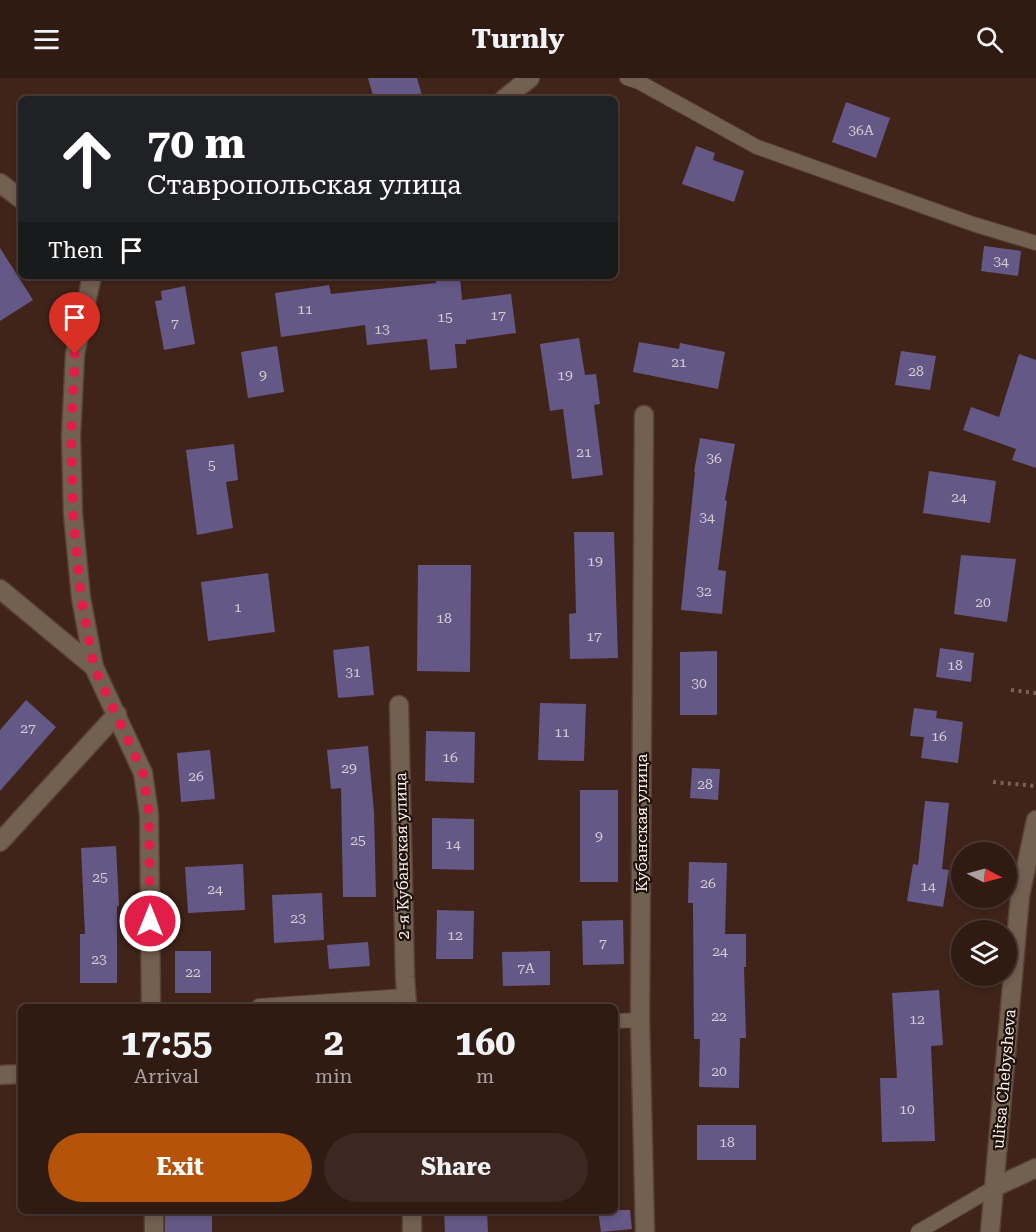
<!DOCTYPE html>
<meta charset="utf-8">
<style>
body{margin:0;font-family:"Roboto Serif",serif;background:#3c2821;color:#f1f3f6;height:100vh;display:flex;flex-direction:column;font-size:22px;white-space:nowrap}
*{box-sizing:border-box;margin:0}
p{font-size:20px;color:#a8a1a0}
.icon{flex:none;width:33px;height:33px;fill:none;stroke:currentColor;stroke-width:2;stroke-linecap:round;stroke-linejoin:round}
.map{position:relative;flex:1;overflow:hidden}
.side{position:absolute;left:18px;top:926px;width:600px;height:210px;display:flex;flex-direction:column;background:#301b13;border-radius:9px;box-shadow:0 3px 9px #0003,0 0 0 2px #4b3933}
.side>*{flex:none}
.hud{position:absolute;left:18px;top:18px;width:600px;height:183px;border-radius:9px;box-shadow:0 3px 9px #0003,0 0 0 2px #4b3933;background:#202124;color:#fff;overflow:hidden}
.needle{width:39px;rotate:96deg}
.controls{position:absolute;left:951px;top:764px;display:grid;gap:12px}
.controls a{display:grid;place-items:center;width:66px;height:66px;border-radius:50%;background:#301b13;box-shadow:0 3px 9px #0003,0 0 0 2px #4b3933;font-size:30px}
.pin{position:absolute;display:grid;place-items:center;width:51px;height:51px;color:#fff;margin:-62px -26px;border-radius:50% 50% 50% 0;rotate:-45deg;box-shadow:0 0 6px #0007}
.pin .icon{rotate:45deg}
.me{position:absolute;width:66px;margin:-33px;rotate:0deg;stroke-linejoin:round;filter:drop-shadow(0 0 4px #0008)}
.turn{display:flex;align-items:center;gap:21px;height:126px;padding:0 30px;font-size:27px}
.turn .icon{width:78px;height:78px;stroke-width:2.5}
.turn b{display:block;font-size:42px;line-height:51px}
.then{display:flex;align-items:center;height:57px;padding:0 30px;background:#0003;gap:12px;font-size:22px}
.eta{display:flex;justify-content:space-evenly;align-items:center;height:102px;text-align:center}
.eta b{font-size:36px;font-weight:700;line-height:42px}
.cta{display:flex;gap:12px;margin-top:auto;padding:12px 30px}
.cta a{flex:1;height:69px;border-radius:36px;background:#b45309;color:#fff;font-size:24px;font-weight:700;line-height:69px;text-align:center}
.cta a+a{background:#3c2821;color:#f1f3f6}
header{display:flex;justify-content:space-between;align-items:center;height:78px;padding:0 30px;background:#301b13;font-size:27px;font-weight:700}
.map>svg:first-child{display:block}
</style>
<header><svg class="icon" aria-label="menu" viewBox="0 0 24 24"><path d="M4 6h16M4 12h16M4 18h16"/></svg>Turnly<svg class="icon" aria-label="search" viewBox="0 0 24 24"><circle cx="10" cy="10" r="6"/><path d="M15 15l6 6"/></svg></header>
<div class="map">
<svg width="1036" height="1154" viewBox="0 0 1036 1154">
<rect width="100%" height="100%" fill="#402419"/>
<path fill="#645886" d="M368,0H417L423,21H374Z
M846,24L890,40L876,80L832,64Z
M696,68L715,75L713,82L744,93L734,124L682,106Z
M984,168L1021,173L1018,198L981,193Z
M0,170L33,222L0,243Z
M436,198H460L462,222L511,216L516,255L466,262V266H455L457,290L430,292L427,261L367,267L365,247L281,259L275,215L329,207L331,216L436,205Z
M185,208L195,266L164,272L155,223L162,222L161,213Z
M579,260L585,297L596,296L600,326L594,327L603,397L572,401L563,331L550,333L540,266Z
M639,264L679,271L680,265L725,274L718,311L633,294Z
M277,268L284,314L248,320L241,274Z
M901,273L936,278L930,312L895,307Z
M1019,276L1036,282V390L1012,382L1016,371L963,352L971,329L999,339Z
M700,360L735,366L725,422L727,423L718,492L726,493L722,536L681,532L695,394H694Z
M234,366L238,402L226,404L233,450L197,457L186,372Z
M929,393L996,403L990,445L923,435Z
M574,454H614L618,580L570,581L569,536L576,535Z
M961,477L1016,481L1007,544L954,536Z
M418,487H471L470,594L417,593Z
M268,495L275,554L208,563L201,504Z
M369,568L374,617L338,620L333,572Z
M940,570L974,575L971,604L936,599Z
M717,573V637H680V574Z
M26,622L56,649L0,713V652Z
M540,625L586,626L584,683L538,682Z
M914,630L937,633L936,640L963,644L958,685L921,680L924,659L910,658Z
M426,653L475,654L474,705L425,703Z
M368,668L374,734L376,819H343L341,710L331,711L327,672Z
M210,672L215,721L181,724L177,675Z
M692,690L720,691L718,722L690,720Z
M580,712H618V804H580Z
M925,723L949,725L942,791L949,792L943,829L907,823L913,786L918,787Z
M432,740L474,741V792L432,791Z
M116,768L119,828H117V905H80V856H85L81,770Z
M689,784L727,785L725,856H746V889H744L746,960H740L739,1010L699,1009L700,961H694L693,825H688Z
M243,786L245,832L188,835L185,789Z
M322,815L324,862L274,865L272,817Z
M437,832L474,833L473,881H436Z
M623,842L624,886L583,887L582,843Z
M368,864L370,888L329,891L327,867Z
M175,873H211V915H175Z
M550,873V907L503,908L502,874Z
M939,912L943,967L931,968L935,1063L882,1064L880,1000H897L892,915Z
M697,1047H756V1082H697Z
M444,1132H487L488,1154H445Z
M598,1132H630L632,1151L601,1154Z
M212,1136V1154H165V1137Z"/>
<g fill="none" stroke-linecap="round" stroke-linejoin="round">
<defs>
<path id="lane" d="M627,0L639,4L757,69L973,146L1036,165
M259,928L405,918
M615,943L640,942
M918,1154L995,1109"/>
<path id="street" d="M504,21L530,0
M0,105L21,121
M92,198L75,276L71,358L73,436L81,520L94,589
M644,337L640,942L645,1154
M0,511L94,589L143,695L149,736L151,928
M399,627L405,899L407,928
M0,764L117,636
M0,997L21,996
M995,1109L1036,1090
M154,1132V1154
M412,1132V1154
M990,1154L1020,818L1036,742"/>
</defs>
<use href="#lane" stroke="#5a4137" stroke-width="16"/>
<use href="#street" stroke="#5a4137" stroke-width="21"/>
<path stroke="#796259" stroke-width="4" stroke-dasharray="3 4.5" stroke-linecap="butt" d="M582,198L585,205
M1011,612L1036,615
M993,704L1036,708"/>
<use href="#lane" stroke="#726051" stroke-width="14"/>
<use href="#street" stroke="#726051" stroke-width="18"/>
</g>
<g fill="none" stroke-linecap="round" stroke-linejoin="round">
<path stroke="#e11d48" stroke-width="10" stroke-dasharray="0 18" d="M75,276L71,358L73,436L81,520L94,589L143,695L149,735L150,843"/>
</g>
<g text-anchor="middle" dominant-baseline="central" stroke-width="4.5" stroke-linejoin="round" paint-order="stroke">
<g font-size="14" fill="#d7cbd2">
<text x="861" y="52">36А</text>
<text x="1001" y="183">34</text>
<text x="305" y="231">11</text>
<text x="498" y="237">17</text>
<text x="445" y="239">15</text>
<text x="175" y="245">7</text>
<text x="382" y="251">13</text>
<text x="679" y="284">21</text>
<text x="916" y="293">28</text>
<text x="263" y="297">9</text>
<text x="565" y="297">19</text>
<text x="584" y="374">21</text>
<text x="714" y="380">36</text>
<text x="212" y="387">5</text>
<text x="959" y="419">24</text>
<text x="707" y="439">34</text>
<text x="595" y="483">19</text>
<text x="704" y="513">32</text>
<text x="983" y="524">20</text>
<text x="238" y="529">1</text>
<text x="444" y="540">18</text>
<text x="594" y="558">17</text>
<text x="955" y="587">18</text>
<text x="353" y="594">31</text>
<text x="699" y="605">30</text>
<text x="28" y="650">27</text>
<text x="562" y="654">11</text>
<text x="939" y="658">16</text>
<text x="450" y="679">16</text>
<text x="349" y="690">29</text>
<text x="196" y="698">26</text>
<text x="705" y="706">28</text>
<text x="599" y="758">9</text>
<text x="358" y="762">25</text>
<text x="453" y="766">14</text>
<text x="100" y="799">25</text>
<text x="708" y="805">26</text>
<text x="928" y="808">14</text>
<text x="215" y="811">24</text>
<text x="298" y="840">23</text>
<text x="455" y="857">12</text>
<text x="603" y="865">7</text>
<text x="720" y="873">24</text>
<text x="99" y="881">23</text>
<text x="526" y="890">7А</text>
<text x="193" y="894">22</text>
<text x="719" y="938">22</text>
<text x="917" y="941">12</text>
<text x="719" y="993">20</text>
<text x="907" y="1031">10</text>
<text x="727" y="1064">18</text>
</g>
<g font-size="16" fill="#fdf1ec" stroke="#1e110c">
<text transform="translate(641 745) rotate(-90)">Кубанская улица</text>
<text transform="translate(402 778) rotate(-91)">2-я Кубанская улица</text>
<text transform="translate(1004 1001) rotate(-85)">ulitsa Chebysheva</text>
</g>
</g>
</svg>
<div class="controls">
<a><svg class="needle" viewBox="-14 -14 28 28"><path d="M0-13l5 13h-10z" fill="#e53935"/><path d="M0 13l5-13h-10z" fill="#a8a1a0"/></svg></a>
<a><svg class="icon" aria-label="layers" viewBox="0 0 24 24"><path d="M12 4l9 5-9 5-9-5zM3 14l9 5 9-5"/></svg></a>
</div>
<div class="pin" style="left:75px;top:276px;background:#d93025"><svg class="icon" aria-label="arrive" viewBox="0 0 24 24"><path d="M6 21V4h12l-3 4 3 4H6"/></svg></div>
<svg class="me" style="left:150px;top:843px" viewBox="-20 -20 40 40"><circle r="17" fill="#e11d48" stroke="#fff" stroke-width="3"/><path d="M0-11L8 9 0 5-8 9z" fill="#fff"/></svg>
<div class="hud">
<div class="turn"><svg class="icon" aria-label="ahead" viewBox="0 0 24 24"><path d="M12 20V5M6 11l6-6 6 6"/></svg><div><b>70 m</b>Ставропольская улица</div></div>
<div class="then">Then<svg class="icon" aria-label="arrive" viewBox="0 0 24 24"><path d="M6 21V4h12l-3 4 3 4H6"/></svg></div>
</div>
<section class="side">
<div class="eta">
<div><b>17:55</b><p>Arrival</p></div>
<div><b>2</b><p>min</p></div>
<div><b>160</b><p>m</p></div>
</div>
<div class="cta"><a>Exit</a><a>Share</a></div>
</section>
</div>
